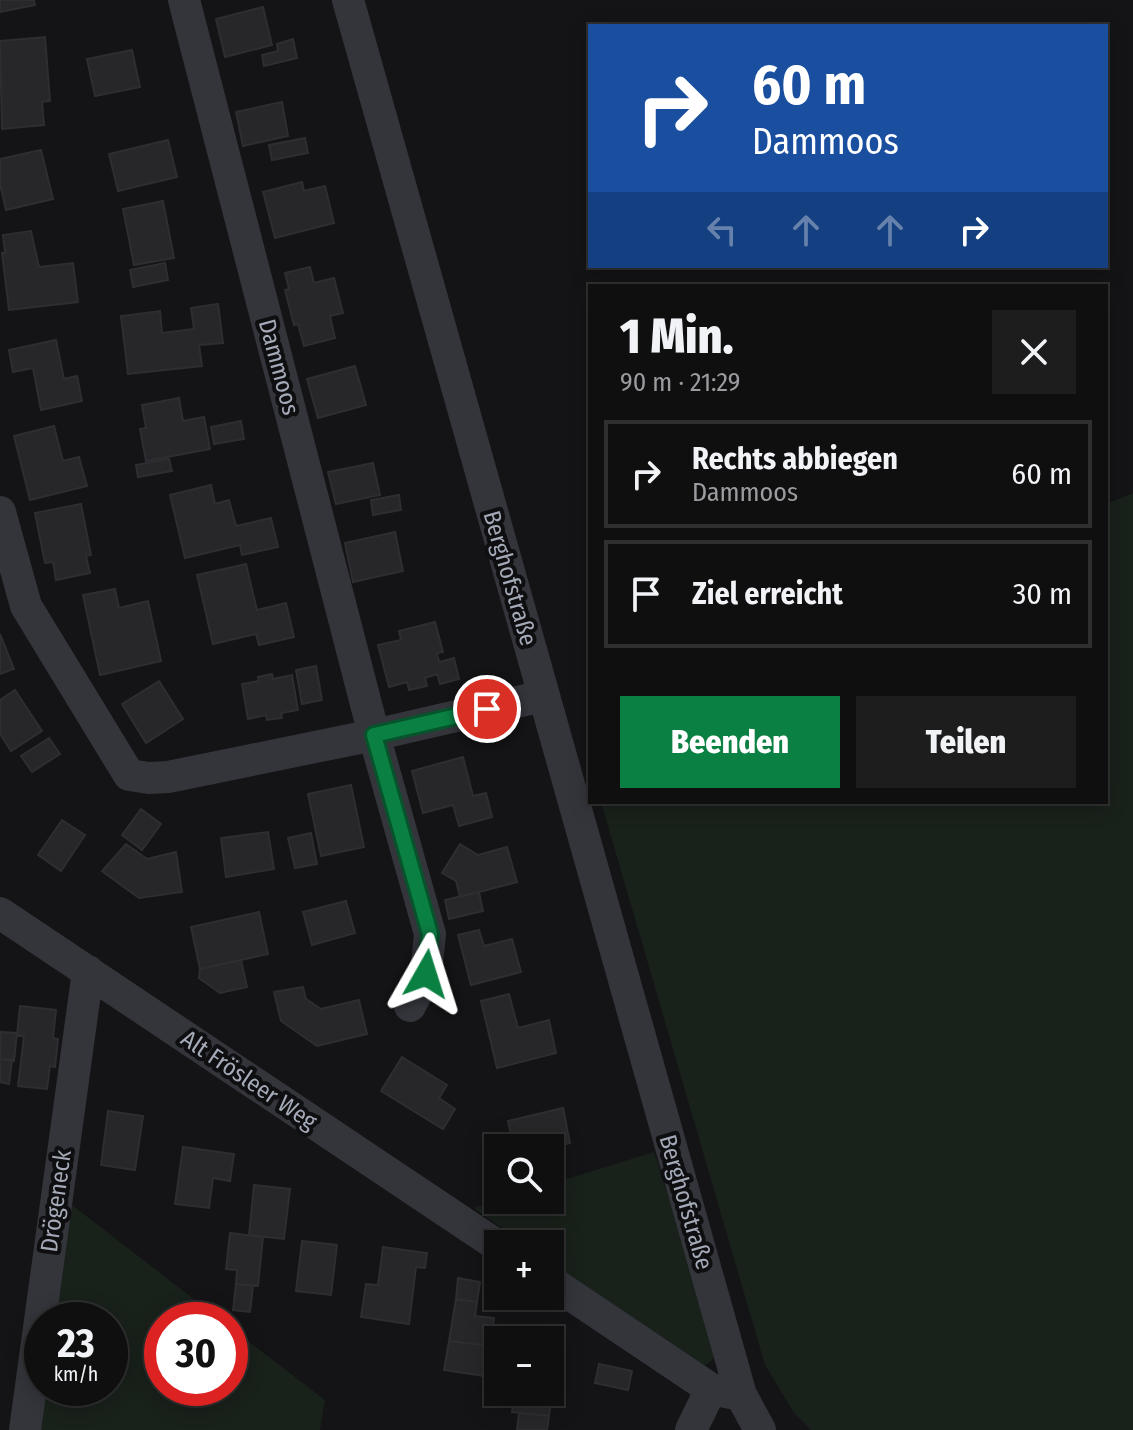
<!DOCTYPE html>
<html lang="de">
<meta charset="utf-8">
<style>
body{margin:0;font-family:"Fira Sans Condensed",sans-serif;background:#1d1d1e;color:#f1f3f6;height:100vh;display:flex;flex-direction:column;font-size:30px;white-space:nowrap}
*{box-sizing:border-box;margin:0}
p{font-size:26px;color:#9b9c9f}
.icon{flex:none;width:44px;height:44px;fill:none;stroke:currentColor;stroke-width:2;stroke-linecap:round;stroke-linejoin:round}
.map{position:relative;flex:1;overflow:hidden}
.panel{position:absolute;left:588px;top:284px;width:520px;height:520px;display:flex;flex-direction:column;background:#0f0f10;border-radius:0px;box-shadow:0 4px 20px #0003,0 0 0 2px #2f2f30}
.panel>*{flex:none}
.guide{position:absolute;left:588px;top:24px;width:520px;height:244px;border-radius:0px;box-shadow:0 4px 20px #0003,0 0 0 2px #2f2f30;background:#1a4fa0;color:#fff;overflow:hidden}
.fabs{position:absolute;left:484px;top:1134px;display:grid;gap:16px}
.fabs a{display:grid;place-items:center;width:80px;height:80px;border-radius:0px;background:#0f0f10;box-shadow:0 4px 20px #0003,0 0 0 2px #2f2f30;font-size:40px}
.speed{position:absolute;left:24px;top:1302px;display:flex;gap:16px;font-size:40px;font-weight:700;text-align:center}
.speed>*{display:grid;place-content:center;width:104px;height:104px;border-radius:50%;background:#0f0f10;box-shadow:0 4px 20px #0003,0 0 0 2px #2f2f30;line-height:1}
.speed small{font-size:20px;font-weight:400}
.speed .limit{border:12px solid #d22;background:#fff;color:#111}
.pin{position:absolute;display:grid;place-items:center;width:68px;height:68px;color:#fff;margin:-34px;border:4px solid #fff;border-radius:50%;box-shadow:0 2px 8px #0007}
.me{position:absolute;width:88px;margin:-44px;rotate:6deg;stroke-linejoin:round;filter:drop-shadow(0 0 6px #0008)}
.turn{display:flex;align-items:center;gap:28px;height:168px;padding:0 32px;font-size:36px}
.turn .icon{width:104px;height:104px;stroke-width:2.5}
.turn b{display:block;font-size:56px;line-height:68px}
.lanes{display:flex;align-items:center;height:76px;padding:0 32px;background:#0003;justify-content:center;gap:40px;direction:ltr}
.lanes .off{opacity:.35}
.round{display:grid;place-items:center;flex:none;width:84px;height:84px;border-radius:0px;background:#1d1d1e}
.overview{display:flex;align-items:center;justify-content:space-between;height:136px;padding:0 32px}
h1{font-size:48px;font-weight:800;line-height:60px}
.cta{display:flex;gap:16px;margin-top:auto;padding:16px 32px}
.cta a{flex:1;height:92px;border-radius:0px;background:#0b8043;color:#fff;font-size:32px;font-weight:800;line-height:92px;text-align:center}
.cta a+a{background:#1d1d1e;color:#f1f3f6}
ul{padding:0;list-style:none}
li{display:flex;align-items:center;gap:24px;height:108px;margin:0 16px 12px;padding:0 16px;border:4px solid #2f2f30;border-radius:0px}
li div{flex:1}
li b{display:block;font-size:30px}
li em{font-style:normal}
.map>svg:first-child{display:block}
</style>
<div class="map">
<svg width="1133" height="1430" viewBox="0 0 1133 1430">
<rect width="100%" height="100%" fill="#141416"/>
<path fill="#19211b" d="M1133,493V1430H811L794,1413L765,1365L601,802H1106V504Z
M654,1152L717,1349C713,1362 709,1366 695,1367L550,1263V1244H524L474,1208L499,1200H550V1184Z
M63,1198L221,1320H162V1388H230V1327L325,1400L320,1430H35L42,1388H110V1320H48Z"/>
<path fill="#27272a" stroke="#2e2d32" stroke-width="2" d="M0,0H34L35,5L0,12Z
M263,7L272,45L225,57L216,19Z
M45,37L50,101L42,102L44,125L2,129L0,41Z
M293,39L297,58L264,66L262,55L278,51L277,44Z
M132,50L140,87L95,96L87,59Z
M282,102L288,136L243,146L236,112Z
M305,138L308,153L272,160L269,145Z
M168,140L177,177L118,191L109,154Z
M41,150L53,199L6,210L0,184V159Z
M302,182L304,191L325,186L334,223L275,238L263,192Z
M163,201L174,258L134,265L123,209Z
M31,231L39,267L73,263L78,302L9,310L2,253H5L3,235Z
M165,263L168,280L133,287L130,270Z
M310,267L314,283L334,278L343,313L330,316L335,338L304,346L298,324L294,325L285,290L289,289L285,273Z
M218,304L223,343L199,345L202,366L128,374L121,316L160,311L162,333L194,329L191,308Z
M56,340L64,379L77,376L82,401L41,410L33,368L13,372L9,350Z
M355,366L366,405L318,418L307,379Z
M179,398L183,421L204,417L210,449L146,461L140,429L146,428L142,405Z
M241,421L244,439L214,444L211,427Z
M54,426L63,461L79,457L87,486L30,500L14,436Z
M169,459L172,471L138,477L136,465Z
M373,463L380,495L336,504L328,472Z
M211,485L215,504L229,500L236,526L271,518L278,547L242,555L240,545L185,558L170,495Z
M399,495L401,510L373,515L371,500Z
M81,504L91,555L86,556L90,573L56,580L53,562L45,563L35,513Z
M395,532L403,571L353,582L345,543Z
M246,564L257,610L286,603L294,637L259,645L256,634L213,644L197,575Z
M115,589L119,608L148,601L161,661L100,675L83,595Z
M435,622L443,652L437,653L439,662L454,658L459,679L440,684L437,674L425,678L427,686L409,690L407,682L389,687L378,645L401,640L399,631Z
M0,634L14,669L0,674Z
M316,666L322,700L302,704L296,670Z
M272,674L273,679L292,675L298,710L281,713L282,718L267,720L266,715L248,719L242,684L259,681L258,677Z
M159,681L183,719L146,743L122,704Z
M15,690L42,731L11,751L0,734V700Z
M49,738L60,754L32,772L21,756Z
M463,757L473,796L486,793L492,817L459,826L453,805L423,813L412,771Z
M351,785L364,847L321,856L308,794Z
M141,809L161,824L142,850L122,835Z
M62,820L85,835L61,871L38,855Z
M268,832L274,869L226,877L221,838Z
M311,833L317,864L295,868L288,838Z
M126,844L147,859L176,852L182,892L139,898L102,871Z
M460,844L478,855L507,847L517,882L460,897L456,881L442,873Z
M479,892L483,911L449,919L445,900Z
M346,901L355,933L312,945L303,912Z
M259,912L268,954L200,969L191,927Z
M479,930L484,946L512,939L521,972L471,985L458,935Z
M241,960L247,987L220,993L199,978L200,969Z
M303,987L306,999L321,1009L359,1000L367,1034L317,1046L281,1021L274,992Z
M509,994L518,1028L549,1020L556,1053L497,1068L481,1001Z
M20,1006L56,1010L53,1038L58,1039L55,1067L50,1066L47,1089L18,1086L24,1036L17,1035Z
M1,1032L17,1033L14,1061L0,1059Z
M402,1057L447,1085L439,1098L455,1109L443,1129L381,1091Z
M0,1059L12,1060L9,1084L0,1082Z
M563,1108L570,1143L550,1148H514L508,1121Z
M108,1111L143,1116L135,1170L101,1165Z
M183,1147L234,1154L230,1181L213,1178L209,1208L175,1204Z
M254,1185L290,1189L284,1239L249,1235Z
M230,1233L263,1237L258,1286L236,1284L237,1270L226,1269Z
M302,1241L337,1245L331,1295L296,1291Z
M383,1247L427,1253L425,1268L416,1267L409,1324L361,1317L366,1284L378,1285Z
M458,1278L480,1282L477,1302L456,1299Z
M236,1284L253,1286L250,1312L233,1310Z
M456,1299L477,1302L475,1316L494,1318L490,1346L449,1341Z
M449,1341L490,1346L485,1376L444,1370Z
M599,1364L632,1371L628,1390L595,1383Z
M550,1374L555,1375L549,1416L512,1412L515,1392H550Z
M519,1413L549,1416L547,1430H517Z"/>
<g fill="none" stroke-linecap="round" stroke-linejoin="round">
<path stroke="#34353b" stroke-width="32" d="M184,0L374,735L430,934L426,974L410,1006
M348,0L741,1395L760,1430
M0,512L26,606L129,775L149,778L168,777L374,735L543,696
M0,913L498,1246
M550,1281L711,1389L741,1395
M25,1430L88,971
M691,1430L711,1389"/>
</g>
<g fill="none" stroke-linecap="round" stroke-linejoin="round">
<defs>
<path id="route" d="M426,974L430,934L374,735L487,709"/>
</defs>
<use href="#route" stroke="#07532c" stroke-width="20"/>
<use href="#route" stroke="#0b8043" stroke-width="14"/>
</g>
<g text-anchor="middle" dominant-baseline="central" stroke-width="8" stroke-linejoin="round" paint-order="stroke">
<g font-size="24" fill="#a4aab7" stroke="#0f0f11">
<text transform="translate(279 367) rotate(75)">Dammoos</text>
<text transform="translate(510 578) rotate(74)">Berghofstraße</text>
<text transform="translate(249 1080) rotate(34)">Alt Frösleer Weg</text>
<text transform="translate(56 1201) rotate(-82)">Drögeneck</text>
<text transform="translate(686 1202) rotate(74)">Berghofstraße</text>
</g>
</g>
</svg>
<div class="fabs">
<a><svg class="icon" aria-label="search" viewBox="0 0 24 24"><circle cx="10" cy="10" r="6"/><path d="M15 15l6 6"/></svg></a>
<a>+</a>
<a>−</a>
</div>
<div class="speed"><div>23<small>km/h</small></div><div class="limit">30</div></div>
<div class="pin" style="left:487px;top:709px;background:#d93025"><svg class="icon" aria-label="arrive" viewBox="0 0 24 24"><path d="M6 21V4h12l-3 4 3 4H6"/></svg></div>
<svg class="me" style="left:426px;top:974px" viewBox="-20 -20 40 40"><path d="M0-17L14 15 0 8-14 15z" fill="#0b8043" stroke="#fff" stroke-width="4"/></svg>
<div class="guide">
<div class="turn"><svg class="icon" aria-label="right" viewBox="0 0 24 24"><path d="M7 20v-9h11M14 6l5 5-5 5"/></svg><div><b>60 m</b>Dammoos</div></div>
<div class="lanes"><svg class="icon off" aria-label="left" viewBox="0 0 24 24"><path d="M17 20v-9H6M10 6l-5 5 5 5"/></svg><svg class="icon off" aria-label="ahead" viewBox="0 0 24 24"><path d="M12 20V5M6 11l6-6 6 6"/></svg><svg class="icon off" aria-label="ahead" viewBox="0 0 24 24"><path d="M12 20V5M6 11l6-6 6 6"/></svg><svg class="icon" aria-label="right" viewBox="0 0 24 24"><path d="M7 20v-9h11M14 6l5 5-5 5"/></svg></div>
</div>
<section class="panel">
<div class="overview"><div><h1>1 Min.</h1><p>90 m · 21:29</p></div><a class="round"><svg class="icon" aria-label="close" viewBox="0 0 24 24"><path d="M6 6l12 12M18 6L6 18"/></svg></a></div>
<ul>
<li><svg class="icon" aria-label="right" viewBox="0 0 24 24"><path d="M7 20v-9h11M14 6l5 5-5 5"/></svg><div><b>Rechts abbiegen</b><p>Dammoos</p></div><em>60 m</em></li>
<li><svg class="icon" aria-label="arrive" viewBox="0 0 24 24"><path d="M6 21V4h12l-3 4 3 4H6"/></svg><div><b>Ziel erreicht</b></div><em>30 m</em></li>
</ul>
<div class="cta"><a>Beenden</a><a>Teilen</a></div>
</section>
</div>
